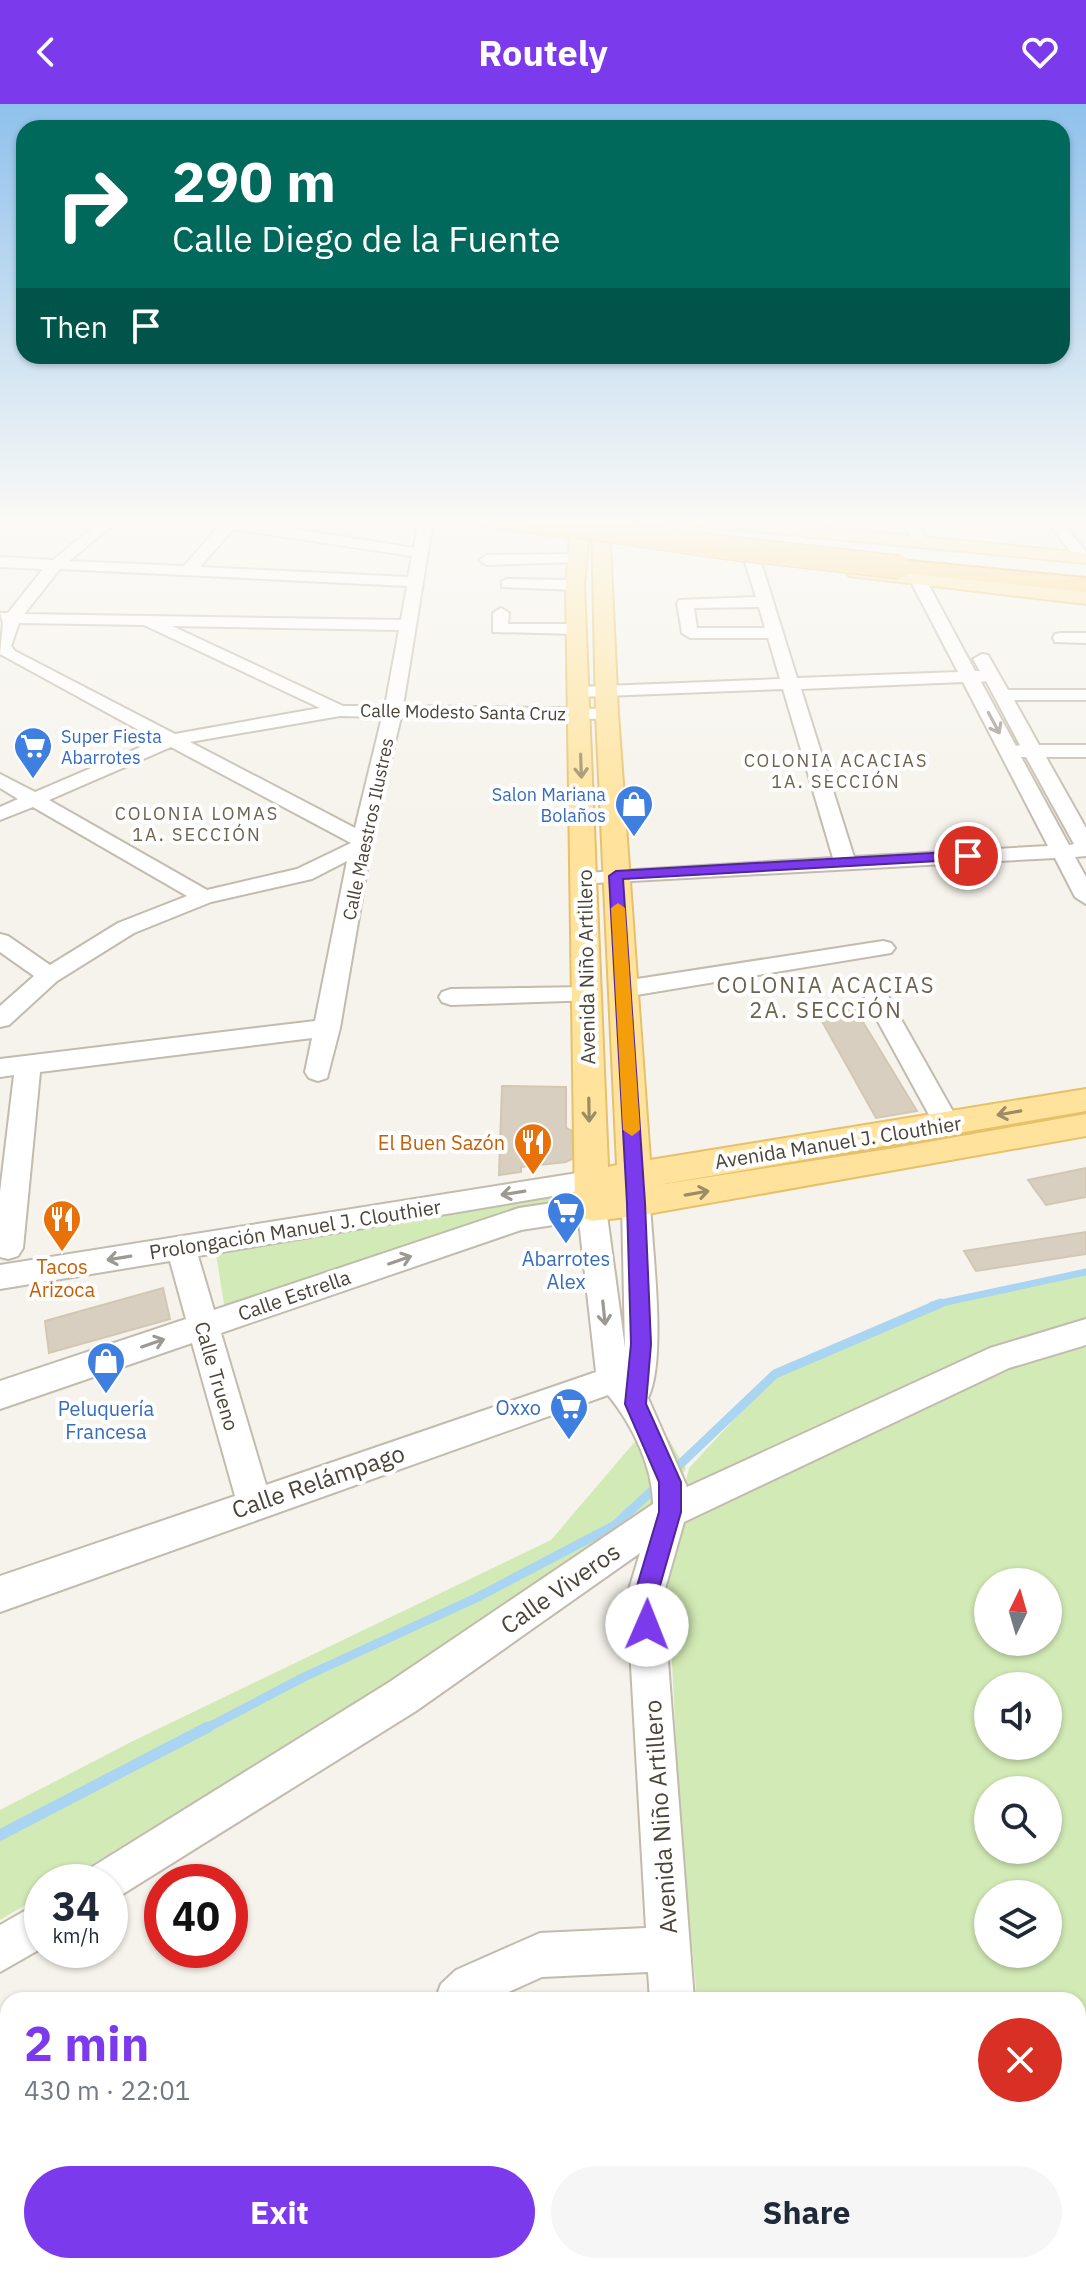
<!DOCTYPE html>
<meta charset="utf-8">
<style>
body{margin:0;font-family:"IBM Plex Sans",sans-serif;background:#f6f6f7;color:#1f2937;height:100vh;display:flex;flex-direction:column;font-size:30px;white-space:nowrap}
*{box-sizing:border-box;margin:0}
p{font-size:26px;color:#747a83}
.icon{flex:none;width:44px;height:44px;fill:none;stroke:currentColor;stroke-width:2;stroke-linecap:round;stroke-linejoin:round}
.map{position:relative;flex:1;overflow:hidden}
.drawer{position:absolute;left:0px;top:1888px;width:1086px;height:282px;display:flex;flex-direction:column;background:#fff;border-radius:24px 24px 0 0;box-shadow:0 2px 6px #0004}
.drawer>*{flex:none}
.hud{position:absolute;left:16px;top:16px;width:1054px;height:244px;border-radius:24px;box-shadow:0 2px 6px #0004;background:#00695c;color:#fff;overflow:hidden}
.needle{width:52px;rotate:5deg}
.tools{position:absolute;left:974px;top:1464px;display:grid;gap:16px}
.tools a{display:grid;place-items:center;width:88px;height:88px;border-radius:50%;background:#fff;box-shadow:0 2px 6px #0004;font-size:40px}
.speed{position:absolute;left:24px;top:1760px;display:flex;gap:16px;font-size:40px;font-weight:700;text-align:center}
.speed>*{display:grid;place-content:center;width:104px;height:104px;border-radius:50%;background:#fff;box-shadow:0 2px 6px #0004;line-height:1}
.speed small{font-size:20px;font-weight:400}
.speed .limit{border:12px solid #d22;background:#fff;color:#111}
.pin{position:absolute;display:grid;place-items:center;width:68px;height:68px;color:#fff;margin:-34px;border:4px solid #fff;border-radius:50%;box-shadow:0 2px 8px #0007}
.me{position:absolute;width:88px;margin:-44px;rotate:1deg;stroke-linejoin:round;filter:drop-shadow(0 0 6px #0008)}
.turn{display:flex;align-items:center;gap:28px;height:168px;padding:0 24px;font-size:36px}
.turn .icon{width:104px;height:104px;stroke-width:2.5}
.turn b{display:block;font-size:56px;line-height:68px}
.then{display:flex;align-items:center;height:76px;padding:0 24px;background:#0003;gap:16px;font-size:30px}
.round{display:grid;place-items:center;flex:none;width:84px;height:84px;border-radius:42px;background:#f6f6f7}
.overview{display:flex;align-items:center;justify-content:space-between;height:136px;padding:0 24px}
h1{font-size:48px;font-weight:700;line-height:60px;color:#7c3aed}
.action{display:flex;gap:16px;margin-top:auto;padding:16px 24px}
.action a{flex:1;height:92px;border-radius:48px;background:#7c3aed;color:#fff;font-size:32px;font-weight:700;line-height:92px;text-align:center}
.action a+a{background:#f6f6f7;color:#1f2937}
header{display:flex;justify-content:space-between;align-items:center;height:104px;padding:0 24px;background:#7c3aed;color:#fff;font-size:36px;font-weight:700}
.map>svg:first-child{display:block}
</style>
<header><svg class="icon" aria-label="back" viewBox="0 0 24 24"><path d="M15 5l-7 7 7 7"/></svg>Routely<svg class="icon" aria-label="heart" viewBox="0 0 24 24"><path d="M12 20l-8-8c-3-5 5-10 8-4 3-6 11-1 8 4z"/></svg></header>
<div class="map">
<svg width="1086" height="2169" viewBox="0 0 1086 2169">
<rect width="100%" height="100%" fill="#f6f3ec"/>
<path fill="#d2eab5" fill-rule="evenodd" d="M589,1087L588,1095L225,1206L215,1144Z
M1086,1168V2169H723L722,2162H1078V1896H697L680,1716L668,1480L674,1424L689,1364L777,1269L934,1201ZM988,1478H1048V1538H988ZM988,1582H1048V1642H988ZM988,1686H1048V1746H988ZM988,1790H1048V1850H988Z
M656,1313L686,1365L655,1416L63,1778H42V1791L0,1816V1706L133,1637L551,1436Z"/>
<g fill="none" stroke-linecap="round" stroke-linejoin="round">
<path stroke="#a9d4f2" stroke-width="7" d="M932,1201L1086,1168"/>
<path stroke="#a9d4f2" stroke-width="9" d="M672,1368L775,1270L941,1199
M205,1625L304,1573L476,1494L615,1421L657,1382"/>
<path stroke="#a9d4f2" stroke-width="11" d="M0,1731L208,1623"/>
</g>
<path fill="#d8cfc1" stroke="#d3c7b4" stroke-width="2" d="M855,905L917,1007L876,1014L818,910Z
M502,982L566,983V1024L572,1027L574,1054L566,1058L521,1063V1068L499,1071Z
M1086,1064V1093L1046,1101L1028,1076Z
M1086,1128V1150L976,1167L964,1147Z
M163,1184L170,1215L49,1249L45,1217Z"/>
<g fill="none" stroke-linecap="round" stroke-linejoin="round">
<defs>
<path id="minor" d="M102,416H119L69,457L184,462L221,420L217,416H238L414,444L419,416H433L403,602L607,605L616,610L607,615L401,613L372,736L340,924L327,974L318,977L309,974L305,968L312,934L40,968L23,1144L18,1152L8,1155L0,1153V1088L14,971L0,973V955L315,917L347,757L312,775L211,798L134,829L57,877L9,921L0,923V902L34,872L0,848V830L8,832L50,861L118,819L187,792L33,703L0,716V703L18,695L0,684V670L35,688L157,636L0,550L3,519L0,509H8L43,465L0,463V453L53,456ZM233,425L412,452L408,473L200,463ZM60,465L407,482L401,516L24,510ZM19,519L144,521L320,604L175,630L15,547L11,542ZM172,522L399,526L385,602H343ZM340,612L382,613L355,724L190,638ZM171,643L351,739L297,765L207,786L49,696Z
M902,416H916L927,438L925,441H915Z
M1046,416H1061L1086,448V457L1077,456Z
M576,450L584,455L581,458L487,461L479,456L487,451Z
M752,450L760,455L797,574L958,568L910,476L918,471L926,476L975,567H980L973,555L982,550L988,551L1008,586H1086V596H1014L1039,641H1086V653H1046L1086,724V752L1075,753L1086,773V800L1075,793L1055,754L577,780L574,775L577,770L585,769L833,754L783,585L579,593L570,588L579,583L780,575L768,534H690L682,529L677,499L679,496L756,493L744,455ZM759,503L765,524H697L694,504ZM986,577L1020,641L1016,642L981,578ZM963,578L1048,742L854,753L801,585ZM1021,653H1026L1074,740L1069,741Z
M507,475L575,476L583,481L575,486L502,483V477Z
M501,504L509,509L508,520H577L585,525L577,530L493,528V509Z
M1061,529H1086V539L1055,538L1053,534L1055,530Z
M883,837L891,839L895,844L891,849L624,893L616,890L612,885L616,880L624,877Z
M587,883L595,886L599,891L595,896L451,901L442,898L439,893L442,888L451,885Z
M876,884L884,887L888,892L960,1020L956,1027L947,1029L938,1027L934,1020L864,892L868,887Z
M590,1067L600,1070L604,1077L600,1084L198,1152L214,1206L519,1104L592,1093L602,1096L606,1104L625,1244L622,1099L626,1091L636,1088L646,1091L650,1099C652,1145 667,1255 648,1294L687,1383L990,1244L1086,1215V1241L1009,1264L684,1418L663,1492L694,1896H650L648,1868L542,1873L491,1896H435L441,1880L456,1866L540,1829L646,1824L627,1492L640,1449L416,1607L110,1798V1778H86L92,1763L388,1579L653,1400C653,1363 632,1320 608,1291L0,1508V1472L235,1392L192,1239L0,1305V1277L186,1215L170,1157L0,1185V1161ZM579,1117L596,1268L266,1381L221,1229L521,1126Z
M42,1797V1844L0,1868V1821Z
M122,2162H177L174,2169H119Z
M664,2162H714L715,2169H665Z"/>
<path id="major" d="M470,416H518L572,424V416H590L584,481L608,1063L617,1061L596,610L592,416L609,417L618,610L650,1056L1086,985V1007L652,1082L889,1045L1086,1010V1032L636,1112L592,1117L580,1113L575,1104L566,481L570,434L478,421Z
M682,416H749L1086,449V459L690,421Z
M856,462L1086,488V500L849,472L847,468Z"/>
<path id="highway" d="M899,456L1086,474V488L891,468L888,463Z"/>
</defs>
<use href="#minor" stroke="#c2bbae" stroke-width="4"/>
<use href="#major" stroke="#e6c16a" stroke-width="4"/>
<use href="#highway" stroke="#e0a43c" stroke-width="4"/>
<use href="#minor" fill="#fff" fill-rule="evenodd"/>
<use href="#major" fill="#ffe39c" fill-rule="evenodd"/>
<use href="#highway" fill="#ffcf6e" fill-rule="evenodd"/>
<defs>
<path id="highway-bridge" d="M535,416L720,443L899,463"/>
</defs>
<use href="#highway-bridge" stroke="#e0a43c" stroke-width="25" stroke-linecap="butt"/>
<use href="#highway-bridge" stroke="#ffcf6e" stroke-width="23"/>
</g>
<defs><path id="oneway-shaft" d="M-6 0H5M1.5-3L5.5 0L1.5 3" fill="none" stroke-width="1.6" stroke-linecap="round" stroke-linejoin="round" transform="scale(2)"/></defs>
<g stroke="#9c9892">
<use href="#oneway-shaft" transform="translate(994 619) rotate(62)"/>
<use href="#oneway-shaft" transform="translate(513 1089) rotate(171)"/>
<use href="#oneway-shaft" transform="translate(119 1154) rotate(171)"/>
<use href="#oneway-shaft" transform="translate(400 1156) rotate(-19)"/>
<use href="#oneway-shaft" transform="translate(604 1209) rotate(84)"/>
<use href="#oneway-shaft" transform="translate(153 1239) rotate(-19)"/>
</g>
<g stroke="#9c8c66">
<use href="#oneway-shaft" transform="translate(581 662) rotate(88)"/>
<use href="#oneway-shaft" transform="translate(589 1006) rotate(89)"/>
<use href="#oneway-shaft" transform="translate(1009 1009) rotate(170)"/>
<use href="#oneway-shaft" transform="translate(697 1089) rotate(-10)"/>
</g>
<linearGradient id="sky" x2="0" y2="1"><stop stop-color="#8fc1ec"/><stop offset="0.58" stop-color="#fbfaf6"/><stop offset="1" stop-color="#fbfaf6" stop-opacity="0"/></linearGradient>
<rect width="1086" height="720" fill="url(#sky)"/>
<path fill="#7c3aed" stroke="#51269a" stroke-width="2" d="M968,747L975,752L973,755L623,775L645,1099L651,1240L646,1300L681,1378V1408L657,1492L659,1521L656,1530L647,1533L639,1530L634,1492L659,1408V1378L625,1300L631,1240L627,1099L609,772L616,767Z"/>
<path fill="#f59e0b" d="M618,799L625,804L640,1026L632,1032L623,1026L611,804Z"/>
<defs>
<symbol id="supermarket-pin" viewBox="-11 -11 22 30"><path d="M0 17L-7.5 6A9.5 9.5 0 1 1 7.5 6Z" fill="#3f7fe0" stroke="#fff"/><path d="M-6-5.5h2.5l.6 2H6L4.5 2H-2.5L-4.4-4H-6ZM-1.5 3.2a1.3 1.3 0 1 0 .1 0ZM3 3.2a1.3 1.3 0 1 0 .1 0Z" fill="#fff"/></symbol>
<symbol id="shop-pin" viewBox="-11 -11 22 30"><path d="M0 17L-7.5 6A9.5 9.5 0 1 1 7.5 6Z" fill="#3f7fe0" stroke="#fff"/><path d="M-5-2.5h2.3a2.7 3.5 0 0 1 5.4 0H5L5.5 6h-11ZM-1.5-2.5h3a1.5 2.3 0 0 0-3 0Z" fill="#fff"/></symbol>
<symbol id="restaurant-pin" viewBox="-11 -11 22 30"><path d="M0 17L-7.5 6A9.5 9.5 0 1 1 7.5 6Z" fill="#e8710a" stroke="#fff"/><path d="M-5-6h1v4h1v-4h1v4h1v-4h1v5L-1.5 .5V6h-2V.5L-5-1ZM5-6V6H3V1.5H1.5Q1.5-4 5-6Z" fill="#fff"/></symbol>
</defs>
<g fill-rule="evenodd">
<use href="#supermarket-pin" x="11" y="620" width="44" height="60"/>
<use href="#shop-pin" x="612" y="678" width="44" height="60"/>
<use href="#restaurant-pin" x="511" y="1016" width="44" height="60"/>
<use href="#supermarket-pin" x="544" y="1085" width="44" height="60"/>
<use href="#restaurant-pin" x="40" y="1093" width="44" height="60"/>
<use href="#shop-pin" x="84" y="1235" width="44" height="60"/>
<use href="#supermarket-pin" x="547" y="1281" width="44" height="60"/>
</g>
<g text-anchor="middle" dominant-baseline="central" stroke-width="8" stroke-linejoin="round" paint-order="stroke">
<g font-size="18" fill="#4b4439" stroke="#fff">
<text transform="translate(463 608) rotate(1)">Calle Modesto Santa Cruz</text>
<text transform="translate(368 725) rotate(-78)">Calle Maestros Ilustres</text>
</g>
<g font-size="18" fill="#366cbe" stroke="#fff" text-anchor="start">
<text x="61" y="632">Super Fiesta<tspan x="61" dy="21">Abarrotes</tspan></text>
<text x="606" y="690" text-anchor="end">Salon Mariana<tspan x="606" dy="21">Bolaños</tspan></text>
</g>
<g font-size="18" letter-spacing="2" fill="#6e6250" stroke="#fff">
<text x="836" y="656">COLONIA ACACIAS<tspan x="836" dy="21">1A. SECCIÓN</tspan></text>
<text x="197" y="709">COLONIA LOMAS<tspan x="197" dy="21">1A. SECCIÓN</tspan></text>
</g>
<g font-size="20" fill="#4b4439" stroke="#fff">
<text transform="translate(586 863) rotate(-91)">Avenida Niño Artillero</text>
<text transform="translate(838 1038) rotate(-9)">Avenida Manuel J. Clouthier</text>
<text transform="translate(295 1125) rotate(-9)">Prolongación Manuel J. Clouthier</text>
<text transform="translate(294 1191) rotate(-19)">Calle Estrella</text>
<text transform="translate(217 1272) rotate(74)">Calle Trueno</text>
</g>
<g font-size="20" fill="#c56008" stroke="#fff" text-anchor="end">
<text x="505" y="1038">El Buen Sazón</text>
<text x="62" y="1162" text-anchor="middle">Tacos<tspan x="62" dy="23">Arizoca</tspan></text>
</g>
<g font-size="20" fill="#366cbe" stroke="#fff">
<text x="566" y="1154">Abarrotes<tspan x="566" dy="23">Alex</tspan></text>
<text x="541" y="1303" text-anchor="end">Oxxo</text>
<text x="106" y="1304">Peluquería<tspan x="106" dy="23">Francesa</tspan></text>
</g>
<g font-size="22" letter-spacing="2" fill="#6e6250" stroke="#fff">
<text x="826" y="880">COLONIA ACACIAS<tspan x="826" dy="25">2A. SECCIÓN</tspan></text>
</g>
<g font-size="24" fill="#4b4439" stroke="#fff">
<text transform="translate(318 1377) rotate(-19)">Calle Relámpago</text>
<text transform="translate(560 1484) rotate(-35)">Calle Viveros</text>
<text transform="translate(660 1713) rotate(-94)">Avenida Niño Artillero</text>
</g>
</g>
</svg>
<div class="tools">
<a><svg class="needle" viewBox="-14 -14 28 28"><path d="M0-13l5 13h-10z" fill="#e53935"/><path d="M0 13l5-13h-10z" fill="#747a83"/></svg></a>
<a><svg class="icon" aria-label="sound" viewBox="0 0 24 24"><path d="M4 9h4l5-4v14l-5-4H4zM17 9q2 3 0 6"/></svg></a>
<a><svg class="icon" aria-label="search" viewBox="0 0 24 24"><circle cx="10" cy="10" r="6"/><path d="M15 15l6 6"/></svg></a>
<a><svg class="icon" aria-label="layers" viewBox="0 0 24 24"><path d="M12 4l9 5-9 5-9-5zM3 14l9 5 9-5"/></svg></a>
</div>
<div class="speed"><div>34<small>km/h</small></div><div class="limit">40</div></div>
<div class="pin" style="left:968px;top:752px;background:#d93025"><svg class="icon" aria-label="arrive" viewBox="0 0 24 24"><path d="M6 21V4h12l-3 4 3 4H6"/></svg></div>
<svg class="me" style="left:647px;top:1521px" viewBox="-20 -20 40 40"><circle r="19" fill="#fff"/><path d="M0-13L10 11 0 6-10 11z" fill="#7c3aed"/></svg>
<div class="hud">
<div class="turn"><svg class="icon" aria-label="right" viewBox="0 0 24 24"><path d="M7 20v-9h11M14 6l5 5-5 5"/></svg><div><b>290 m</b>Calle Diego de la Fuente</div></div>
<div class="then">Then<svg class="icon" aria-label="arrive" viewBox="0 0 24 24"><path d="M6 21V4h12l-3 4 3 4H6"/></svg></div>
</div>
<section class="drawer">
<div class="overview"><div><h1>2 min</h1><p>430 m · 22:01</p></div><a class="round" style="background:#d93025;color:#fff"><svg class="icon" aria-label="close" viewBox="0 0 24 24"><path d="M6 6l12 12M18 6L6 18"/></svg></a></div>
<div class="action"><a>Exit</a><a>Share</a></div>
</section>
</div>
